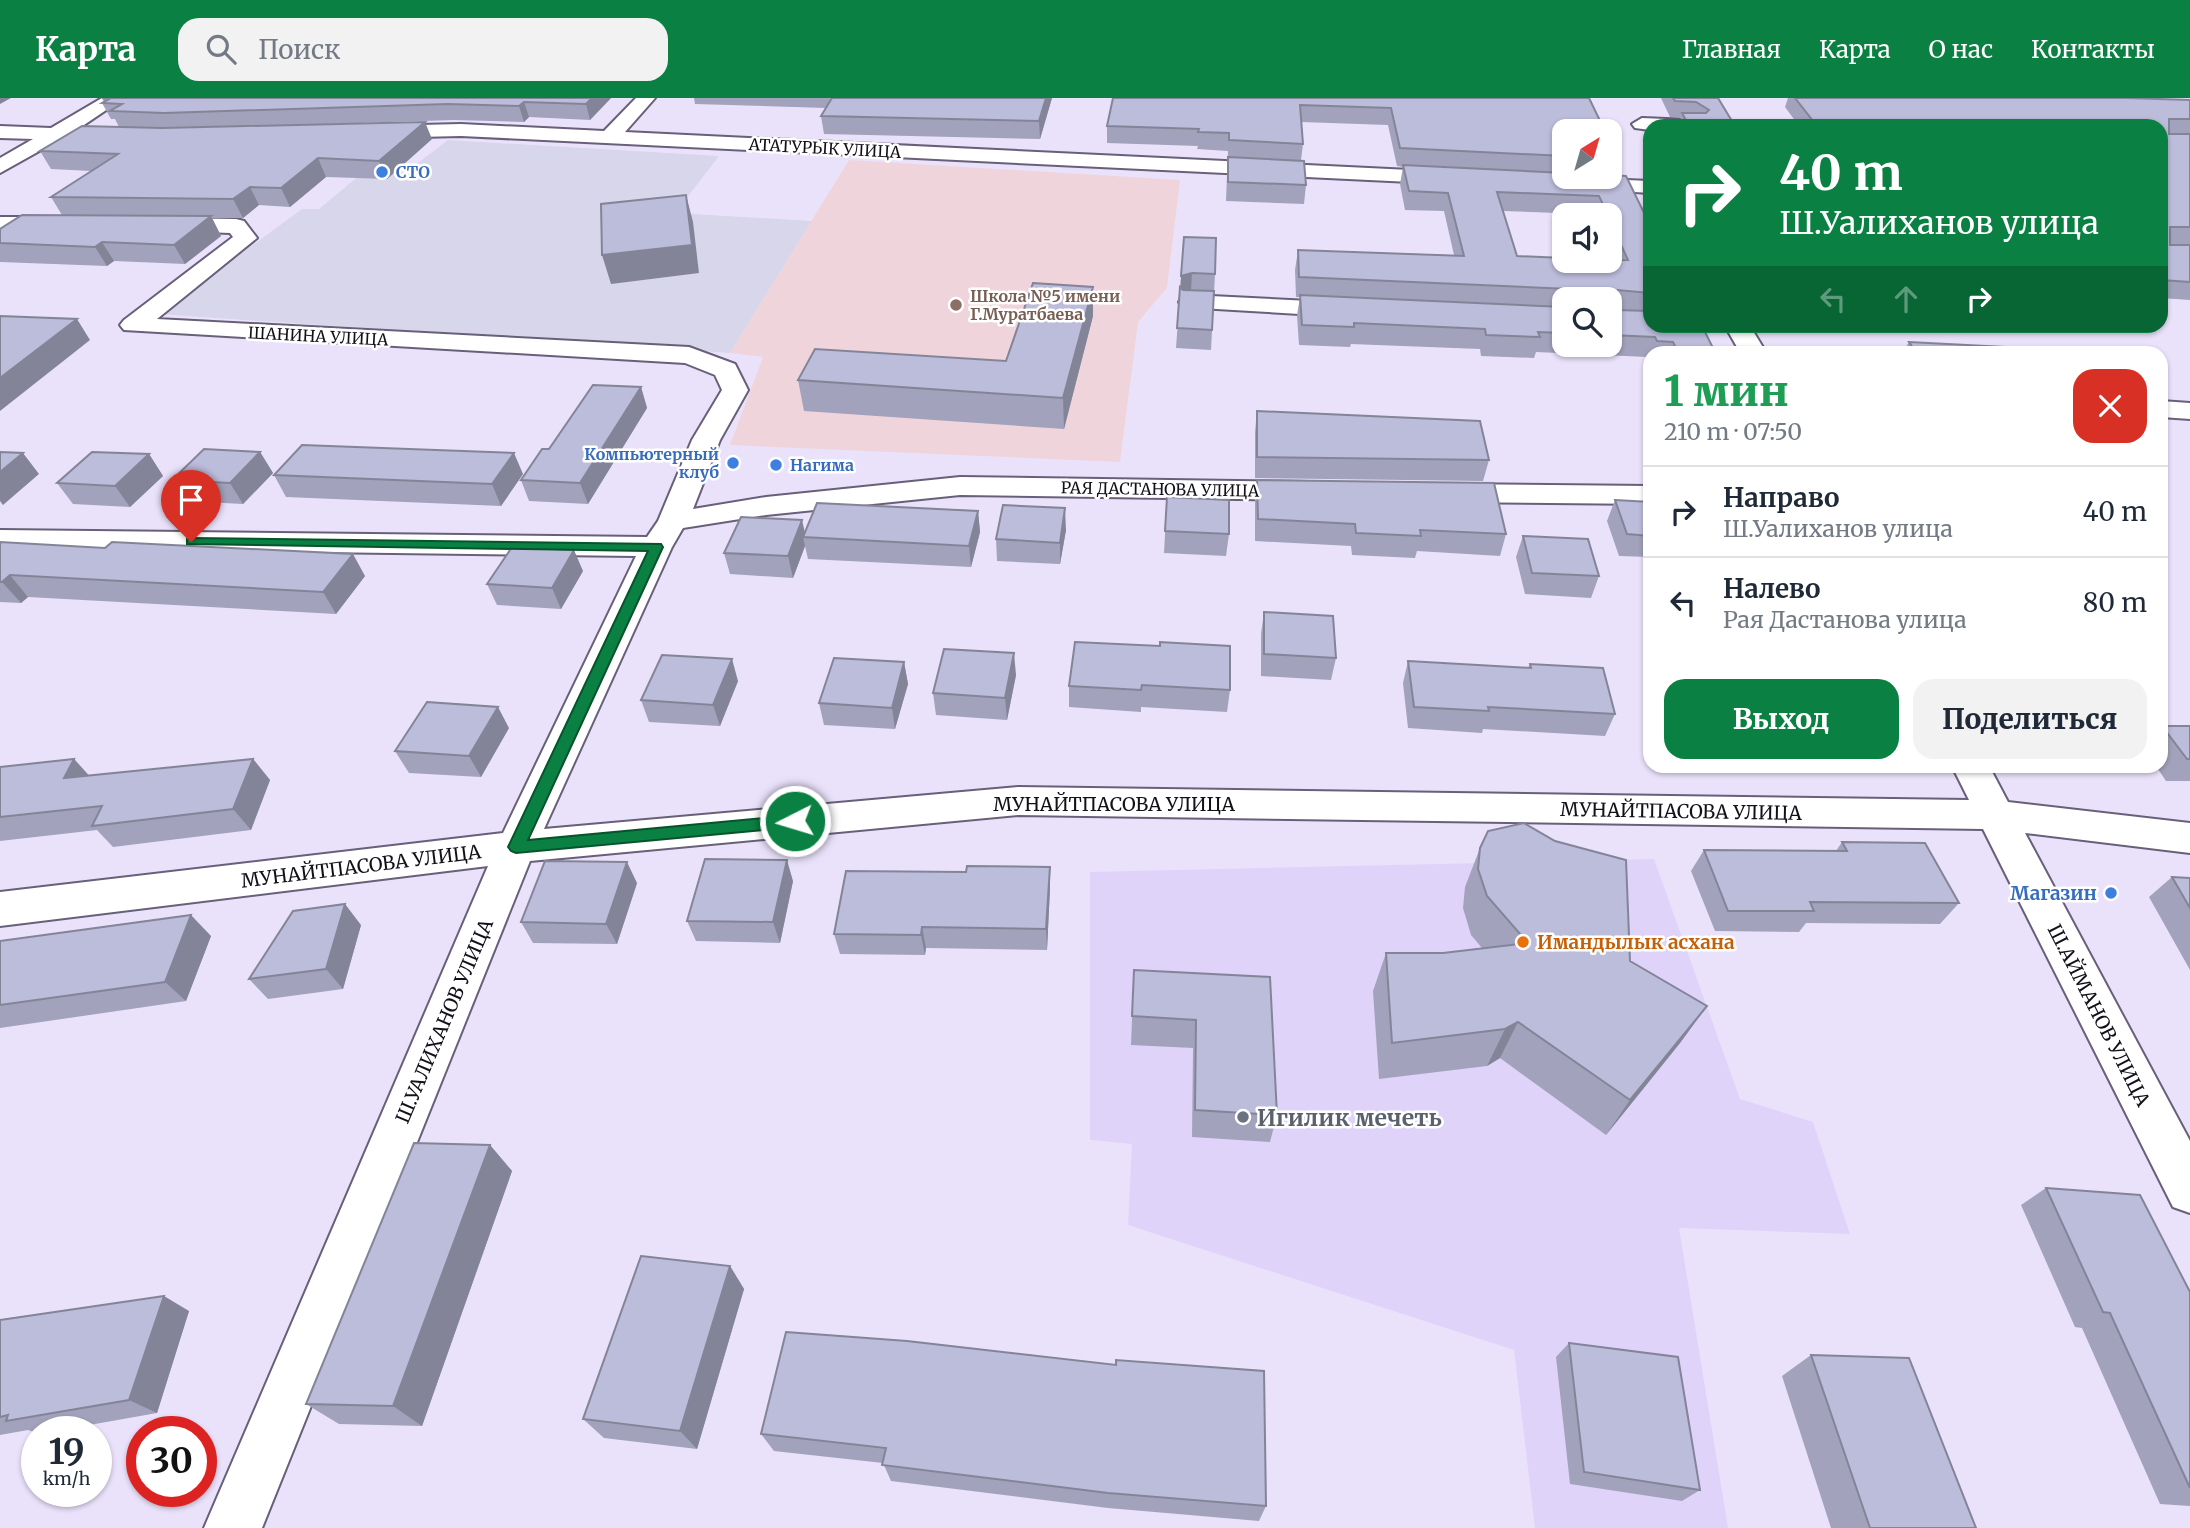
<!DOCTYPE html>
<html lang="ru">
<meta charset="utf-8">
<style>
body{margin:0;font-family:Merriweather,serif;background:#f2f2f3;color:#1f2937;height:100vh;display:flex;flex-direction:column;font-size:26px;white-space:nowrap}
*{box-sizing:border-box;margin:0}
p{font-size:23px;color:#747a83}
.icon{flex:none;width:38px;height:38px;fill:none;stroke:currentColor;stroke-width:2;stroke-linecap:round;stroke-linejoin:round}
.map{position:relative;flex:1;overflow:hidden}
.panel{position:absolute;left:1643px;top:248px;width:525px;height:427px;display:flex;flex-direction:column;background:#fff;border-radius:21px;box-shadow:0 2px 5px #0004}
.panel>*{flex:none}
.top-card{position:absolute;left:1643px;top:21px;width:525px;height:214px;border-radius:21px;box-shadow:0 2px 5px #0004;background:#0b8043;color:#fff;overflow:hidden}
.needle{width:46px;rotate:37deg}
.fabs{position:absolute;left:1552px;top:21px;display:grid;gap:14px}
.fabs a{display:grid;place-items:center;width:70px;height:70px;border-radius:14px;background:#fff;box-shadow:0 2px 5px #0004;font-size:35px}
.speed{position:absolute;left:21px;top:1318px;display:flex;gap:14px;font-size:35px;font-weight:700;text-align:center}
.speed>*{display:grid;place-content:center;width:91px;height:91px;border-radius:50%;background:#fff;box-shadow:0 2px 5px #0004;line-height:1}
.speed small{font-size:18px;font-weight:400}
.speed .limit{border:10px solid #d22;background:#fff;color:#111}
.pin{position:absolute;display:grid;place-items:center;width:60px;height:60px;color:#fff;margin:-72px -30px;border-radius:50% 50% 50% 0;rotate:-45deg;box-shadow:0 0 7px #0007}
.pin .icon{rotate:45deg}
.me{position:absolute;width:77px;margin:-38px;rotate:265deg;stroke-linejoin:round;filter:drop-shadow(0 0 5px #0008)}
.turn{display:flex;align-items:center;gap:24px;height:147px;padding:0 21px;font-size:32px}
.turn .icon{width:91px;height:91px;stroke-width:2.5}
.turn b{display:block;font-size:49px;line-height:60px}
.lanes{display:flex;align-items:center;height:66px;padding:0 21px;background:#0003;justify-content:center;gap:35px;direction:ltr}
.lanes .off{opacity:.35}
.round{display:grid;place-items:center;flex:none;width:74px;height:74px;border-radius:21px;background:#f2f2f3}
.overview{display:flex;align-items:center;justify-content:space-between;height:119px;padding:0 21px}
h1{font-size:42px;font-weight:800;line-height:52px;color:#1e9e55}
.action{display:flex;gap:14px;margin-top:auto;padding:14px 21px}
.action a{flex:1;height:80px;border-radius:21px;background:#0b8043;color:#fff;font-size:28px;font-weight:800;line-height:80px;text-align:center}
.action a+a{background:#f2f2f3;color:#1f2937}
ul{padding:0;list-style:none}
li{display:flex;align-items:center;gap:21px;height:91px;padding:0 21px;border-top:2px solid #e0e1e3}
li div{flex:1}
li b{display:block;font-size:26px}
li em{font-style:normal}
header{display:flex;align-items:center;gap:42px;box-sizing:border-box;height:98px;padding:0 35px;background:#0b8043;color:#fff}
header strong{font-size:33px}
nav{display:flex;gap:38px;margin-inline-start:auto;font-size:24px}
.search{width:490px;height:63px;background:#f2f2f3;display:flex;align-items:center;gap:18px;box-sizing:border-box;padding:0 24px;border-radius:21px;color:#747a83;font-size:26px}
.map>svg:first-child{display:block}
</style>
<header>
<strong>Карта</strong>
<div class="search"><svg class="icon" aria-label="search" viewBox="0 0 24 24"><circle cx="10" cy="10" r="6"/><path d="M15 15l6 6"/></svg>Поиск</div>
<nav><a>Главная</a><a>Карта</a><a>О нас</a><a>Контакты</a></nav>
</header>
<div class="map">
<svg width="2190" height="1430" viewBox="0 0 2190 1430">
<rect width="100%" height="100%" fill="#eae2fb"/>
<path fill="#e0d3f9" d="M1654,761L1740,1001L1813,1024L1850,1136L1679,1130L1728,1430H1535L1514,1252L1128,1127L1132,1046L1090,1042V774Z"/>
<path fill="#d8d6eb" d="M448,42L719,58L675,115L812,123L730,255L159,216L302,111H319L373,66L414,68Z"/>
<path fill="#efd5db" d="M849,62L1180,82L1167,190L1138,224L1120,364L730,347L763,259L730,255Z"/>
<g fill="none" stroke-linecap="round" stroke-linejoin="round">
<defs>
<path id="minor" d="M102,0H124L78,31L127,34L130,38L127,42H59L0,75V60L33,41L0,40V28L51,30Z
M636,0H655L625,34L1452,74L1459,76L1462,80L1459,84L1452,86L461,38L376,40L366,34L376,28L461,26L604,33Z
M1642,20L1691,22L1701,28H1650V32L1635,30L1632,26Z
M1579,80L1650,83V95L1572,90L1568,86L1572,82Z
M0,119H61L69,121L72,126L69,131L61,133H0Z
M163,120L236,121L244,123L257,140L157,221L689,249L735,266L748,292L720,342L693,411L766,399L960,379L1309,384L1319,387L1324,393L1319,399L1309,402L960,397L766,417L683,430L672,449L544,731L1018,689L1969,702L1952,668H1989L2008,704L2190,725V755L2025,735L2190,1043V1115L2173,1109L1983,731L1018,717L530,763L262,1430H204L488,768L0,828V794L503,735L636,458L0,450V432L647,439L658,423L692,342L722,292L715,277L685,265L124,232L120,227L124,222L233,139L230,135L155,132L152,127L155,122Z
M1191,197L1350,205L1359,207L1362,212L1359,217L1350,219L1182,209L1179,204L1182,199Z
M1725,228H1750L1767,256H1741Z
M2161,303L2190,305V321L2161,319Z
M1446,386L1650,388V406L1446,404L1436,401L1431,395L1436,389Z"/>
</defs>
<use href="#minor" stroke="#685f79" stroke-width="4"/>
<use href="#minor" fill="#fff" fill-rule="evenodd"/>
</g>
<path fill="#a2a2bc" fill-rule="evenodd" d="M102,0H611L590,22L529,19L524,24L454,22L295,27L432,41L387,81L326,79L290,109L259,107L243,120H212L221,138L185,166L114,163L107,168L0,164V131L62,117L51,99L91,73L51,71L40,53L119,29L115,21H111L102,5L104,4Z
M694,0H1052L1040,41L824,36L821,18L826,10L695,6Z
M1113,0H1589L1564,33V79H1610V44L1618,61L1613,77L1650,127V228L1716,256H1650V264H1649L1647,259L1536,254L1534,260L1481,258L1480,251L1351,246L1350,249L1299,247L1297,217L1300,199H1296L1295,172L1298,152L1454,157L1444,113L1405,112L1400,86L1403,69L1397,68L1388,27L1301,24L1303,46L1301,62L1306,87L1304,106L1226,103L1228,53L1197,51L1198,48L1107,45V28ZM1503,113L1610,117V156L1613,162L1517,158ZM1564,201H1610V247H1564Z
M1661,0H1718L1735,28H1678L1681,19H1670Z
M1788,0H2128L2190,2V146H2170L2190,147V202L2161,200V28H1799L1785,9Z
M1184,139L1215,176L1211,252L1176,250Z
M1093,218L1064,331L804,313L798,282L1006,263Z
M1909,244L2029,256H1904L1903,254Z
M641,289L647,310L588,406L529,403L521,382L549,351Z
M1257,313L1489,362L1483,383L1255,380V334Z
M260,354L273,375L243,406L186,403L172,382Z
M149,356L163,378L130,409L73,406L57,385Z
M523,376L501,408L286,399L274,377Z
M1257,382L1506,436L1500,458L1417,453L1415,460L1352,457L1351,448L1255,443V403Z
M1167,399L1229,436L1226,458L1164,455Z
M1615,402L1650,404V459L1619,458L1607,423Z
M978,413L980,434L971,469L808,461L805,448L793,480L730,476L724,455L805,435Z
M1066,432L1060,466L997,463L996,441Z
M1523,438L1599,478L1591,500L1525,496L1516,459Z
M0,444L365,478L336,516L28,499L21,505L0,504Z
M583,473L561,511L497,507L487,486Z
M1264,514L1336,560L1331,582L1261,578V536Z
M1075,544L1230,592L1227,614L1141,609V614L1069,609V588Z
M1408,563L1528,570L1530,566L1615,616L1605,638L1483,631L1482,635L1408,630L1403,585Z
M904,564L908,586L895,631L824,627L819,605Z
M1016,577L1007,622L936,617L933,595Z
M738,583L720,628L649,624L641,602Z
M2161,628H2190V683H2166L2156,668H2161Z
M509,630L481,679L409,675L395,653Z
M74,661L89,678L253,661L270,682L251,732L113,749L97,732L0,743V669Z
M1842,744L1959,805L1940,826L1806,825L1799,834L1715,833L1691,773L1704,752L1836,753Z
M1480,750L1630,863L1707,908L1680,945L1606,1037L1500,960L1487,968L1379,981L1373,893L1386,855H1443L1482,850L1471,837L1463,810L1465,789Z
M1050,769V790L1047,852L926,850L925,857L840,856L834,836L966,774Z
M2172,779L2190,780V872L2149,799Z
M793,783L780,845L696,843L687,823Z
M637,785L617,846L533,845L521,824Z
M361,827L343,891L268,901L249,881Z
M211,838L186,903L0,930V843Z
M1134,872L1270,879L1277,1017L1270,1044L1192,1039L1193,950L1131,947Z
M490,1047L512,1073L422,1328L339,1326L306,1306Z
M2046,1090L2190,1194V1408L2160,1406L2082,1230L2075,1229L2021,1107Z
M730,1168L744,1191L697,1351L604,1340L583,1321Z
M189,1213L157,1315L50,1334H37V1335L28,1332L0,1337V1222Z
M786,1234L1266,1408L1259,1423L1108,1410L891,1383L883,1365L774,1353L761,1336Z
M1569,1245L1700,1392L1682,1403L1570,1386L1556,1259Z
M1811,1257L1976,1430H1831L1782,1278Z"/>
<path fill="#848499" d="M0,0H11L0,6Z
M592,0H611L590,22L586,6Z
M1046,0H1052L1040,41L1039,23Z
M524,4L529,19L524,24L519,8Z
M425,24L432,41L387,81L379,63Z
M318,60L326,79L290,109L281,90Z
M250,89L259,107L243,120L233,101Z
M686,97L693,124L699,175L611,186L602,157Z
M211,118L221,138L185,166L174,147Z
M102,144L114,163L107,168L95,149Z
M1192,175L1191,194L1180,198L1181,178Z
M1093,189V218L1064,331L1063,300Z
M77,221L90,242L0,313V280Z
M641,289L647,310L588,406L580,385Z
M260,354L273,375L243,406L230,385Z
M23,355L39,376L3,407L0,403V374Z
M514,355L523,376L501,408L492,386Z
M149,356L163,378L130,409L115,388Z
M1065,410L1066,432L1060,466V445Z
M978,413L980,434L971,469L969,448Z
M802,422L806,439H803L805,448L793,480L788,458Z
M574,452L583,473L561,511L552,490Z
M353,456L365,478L336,516L323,494Z
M10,477L28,499L21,505L2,484Z
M1014,555L1016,577L1007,622L1005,600Z
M732,561L738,583L720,628L713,607Z
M904,564L908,586L895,631L892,610Z
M498,609L509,630L481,679L469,658Z
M74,661L94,683L64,680Z
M253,661L270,682L251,732L233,711Z
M787,762L793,783L780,845L773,824Z
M627,764L637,785L617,846L606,826Z
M1050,769V790L1047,852L1046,831Z
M345,806L361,827L343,891L326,871Z
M191,817L211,838L186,903L165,884Z
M922,829L926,850L925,857L921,837Z
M1707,908L1680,945L1606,1037L1630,1002Z
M1518,924L1500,960L1487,968L1505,931Z
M490,1047L512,1073L422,1328L393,1308Z
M730,1168L744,1191L697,1351L680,1333Z
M164,1198L189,1213L157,1315L129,1302Z"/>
<path fill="#bcbcdb" stroke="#848499" stroke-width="2" fill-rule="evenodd" d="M102,0H592L586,6L524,4L519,8L448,6L164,15L110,13L122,6L102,5L109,1Z
M832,0H1046L1039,23L821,18Z
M1113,0H1589L1605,33H1564V58L1400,50L1391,10L1300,7L1303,46L1229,42V35L1198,34L1199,31L1107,28Z
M1673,0H1718L1735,28H1689L1682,15H1706L1709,12L1696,4L1675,3Z
M1795,0H2128L2190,2V21H2169V36H2190V129H2170V147H2190V184L2161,182V28H1817Z
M425,24L379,63L318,60L281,90L250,89L233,101L51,99L118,56L40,53L82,28L162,30Z
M1610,44L1618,61L1610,60Z
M1228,59L1304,63L1306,87L1228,84Z
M1403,67L1564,75V79H1610V77L1626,78L1650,127V195L1617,192L1614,195V209L1617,212L1650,213V228H1702L1716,256H1679L1673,244L1657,243L1655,239L1610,237V201H1572L1573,194L1570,191L1299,179L1298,152L1464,158L1448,95L1409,93ZM1497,94L1599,98L1608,117H1610V123L1628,162L1564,163V160L1517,158Z
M686,97L692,147L602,157L601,106Z
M22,117L211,118L174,147L102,144L95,149L0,145V131Z
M1184,139L1216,140L1215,176L1192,175L1181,178Z
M1033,185L1093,189L1063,300L798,282L815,251L1006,263Z
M1180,189L1183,192L1214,193L1212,232L1177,230Z
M1300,197L1564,209V235L1538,234L1540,239L1486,237L1485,231L1354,225V229L1302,227Z
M0,218L77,221L0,280Z
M1909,244L2024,250L2029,256H1917Z
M593,287L641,289L580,385L521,382L542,351H549Z
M1257,313L1480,323L1489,362L1257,359Z
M302,347L514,355L492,386L274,377Z
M204,351L260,354L230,385L172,382Z
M0,354L23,355L0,374Z
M92,354L149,356L115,388L57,385Z
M1257,382L1494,385L1506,436L1420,432L1421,438L1356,435L1355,426L1258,421Z
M1167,399L1229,402V436L1165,433Z
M1615,402L1650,404V438L1627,436Z
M817,405L978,413L969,448L803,439Z
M1003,407L1065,410L1060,445L996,441Z
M741,419L802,422L788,458L724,455Z
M1523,438L1588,441L1599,478L1532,475Z
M0,444L105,450L112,444L353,456L323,494L10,477L2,484H0Z
M512,449L574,452L552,490L487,486Z
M1264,514L1333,518L1336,560L1264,556Z
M1075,544L1160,548V544L1230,548V592L1142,587L1141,592L1069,588Z
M944,551L1014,555L1005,600L933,595Z
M662,557L732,561L713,607L641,602Z
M834,560L904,564L892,610L819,605Z
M1408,563L1531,570L1530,566L1603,570L1615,616L1488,609L1489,613L1414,609Z
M427,604L498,609L469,658L395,653Z
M2162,628H2190V661H2187Z
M74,661L64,680L253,661L233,711L92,728L102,708L0,719V669Z
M1524,725L1555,743L1626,762L1630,863L1707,908L1630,1002L1518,924L1505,931L1392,945L1386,855H1443L1528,845L1487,798L1478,771L1480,750L1488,733Z
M1842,744L1925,745L1959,805L1810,804L1814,813H1728L1704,752L1847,753Z
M705,761L787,762L773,824L687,823Z
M545,763L627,764L606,826L521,824Z
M967,768L1050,769L1046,831L922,829L921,837L834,836L846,773L966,774Z
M2172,779L2190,780V810Z
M345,806L326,871L249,881L293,813Z
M191,817L165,884L0,907V843Z
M1134,872L1270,879L1277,1017L1195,1012L1196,922L1132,918Z
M414,1045L490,1047L393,1308L306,1306Z
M2046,1090L2140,1097L2190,1194V1390L2110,1215L2103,1214Z
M641,1158L730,1168L680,1333L583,1321Z
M164,1198L129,1302L6,1323L8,1317L0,1319V1222Z
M786,1234L907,1243L1116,1267V1262L1264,1273L1266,1408L1108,1395L882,1367L886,1350L761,1336Z
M1569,1245L1678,1259L1700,1392L1584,1374Z
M1811,1257L1909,1260L1976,1430H1870Z"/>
<path fill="#0b8043" stroke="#07532c" stroke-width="2" d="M191,440L661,446L663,449L528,742L795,717L803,723L795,729L516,755L511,753L508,749L648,453L187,446V441Z"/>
<g fill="#3f7fe0" stroke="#fff" stroke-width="2.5">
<circle cx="382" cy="74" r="7"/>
<circle cx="733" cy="365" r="7"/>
<circle cx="776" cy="367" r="7"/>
<circle cx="2111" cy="795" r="7"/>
</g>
<circle fill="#8d6e63" stroke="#fff" stroke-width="2.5" cx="956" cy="207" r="7"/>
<circle fill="#e8710a" stroke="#fff" stroke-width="2.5" cx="1523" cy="844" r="7"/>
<circle fill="#6b7280" stroke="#fff" stroke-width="2.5" cx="1243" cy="1019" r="7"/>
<g text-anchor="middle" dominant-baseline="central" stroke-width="5" stroke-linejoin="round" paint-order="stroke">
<g font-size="16" fill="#14101a" stroke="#fff">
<text transform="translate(825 50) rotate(3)">АТАТУРЫК УЛИЦА</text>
<text transform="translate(318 238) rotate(3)">ШАНИНА УЛИЦА</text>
<text transform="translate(1160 391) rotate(1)">РАЯ ДАСТАНОВА УЛИЦА</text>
</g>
<g font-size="16" font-weight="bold" fill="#366cbe" stroke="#fff" text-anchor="start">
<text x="396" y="74">СТО</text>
<text x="719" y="356" text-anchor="end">Компьютерный<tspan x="719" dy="18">клуб</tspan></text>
<text x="790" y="367">Нагима</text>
</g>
<g font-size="16" font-weight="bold" fill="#785e54" stroke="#fff" text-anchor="start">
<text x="970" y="198">Школа №5 имени<tspan x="970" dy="18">Г.Муратбаева</tspan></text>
</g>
<g font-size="19" fill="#14101a" stroke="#fff">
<text x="1114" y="706">МУНАЙТПАСОВА УЛИЦА</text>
<text transform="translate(1681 713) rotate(1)">МУНАЙТПАСОВА УЛИЦА</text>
<text transform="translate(361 768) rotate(-7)">МУНАЙТПАСОВА УЛИЦА</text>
<text transform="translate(2099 917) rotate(63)">Ш.АЙМАНОВ УЛИЦА</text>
<text transform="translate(444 923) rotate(-67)">Ш.УАЛИХАНОВ УЛИЦА</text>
</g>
<g font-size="19" font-weight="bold" fill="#366cbe" stroke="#fff" text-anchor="end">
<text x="2097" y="795">Магазин</text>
</g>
<g font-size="19" font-weight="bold" fill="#c56008" stroke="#fff" text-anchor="start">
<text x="1537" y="844">Имандылык асхана</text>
</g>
<g font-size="23" font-weight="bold" fill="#5b616d" stroke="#fff" text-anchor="start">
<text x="1257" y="1019">Игилик мечеть</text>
</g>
</g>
</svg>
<div class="fabs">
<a><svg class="needle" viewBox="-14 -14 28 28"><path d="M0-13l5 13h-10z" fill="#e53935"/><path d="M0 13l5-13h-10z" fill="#747a83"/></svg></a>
<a><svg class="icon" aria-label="sound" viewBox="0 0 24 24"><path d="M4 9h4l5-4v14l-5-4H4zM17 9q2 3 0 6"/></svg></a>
<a><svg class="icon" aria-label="search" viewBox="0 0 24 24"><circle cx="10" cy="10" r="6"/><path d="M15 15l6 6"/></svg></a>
</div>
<div class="speed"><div>19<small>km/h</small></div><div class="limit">30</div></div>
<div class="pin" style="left:191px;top:444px;background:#d93025"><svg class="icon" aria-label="arrive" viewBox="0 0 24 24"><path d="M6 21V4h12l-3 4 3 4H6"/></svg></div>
<svg class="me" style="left:795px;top:723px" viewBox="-20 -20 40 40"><circle r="17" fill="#0b8043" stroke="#fff" stroke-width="3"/><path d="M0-11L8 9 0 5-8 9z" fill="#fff"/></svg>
<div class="top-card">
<div class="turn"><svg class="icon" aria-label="right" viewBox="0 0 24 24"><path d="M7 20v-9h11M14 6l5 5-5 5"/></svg><div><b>40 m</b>Ш.Уалиханов улица</div></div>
<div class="lanes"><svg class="icon off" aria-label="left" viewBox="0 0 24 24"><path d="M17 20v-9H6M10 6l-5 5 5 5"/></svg><svg class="icon off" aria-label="ahead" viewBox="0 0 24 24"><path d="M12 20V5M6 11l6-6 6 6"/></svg><svg class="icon" aria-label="right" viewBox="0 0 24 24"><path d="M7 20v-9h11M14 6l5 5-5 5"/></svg></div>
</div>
<section class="panel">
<div class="overview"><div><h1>1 мин</h1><p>210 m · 07:50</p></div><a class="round" style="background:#d93025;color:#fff"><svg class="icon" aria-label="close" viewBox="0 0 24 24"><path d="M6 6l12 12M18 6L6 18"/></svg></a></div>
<ul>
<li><svg class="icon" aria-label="right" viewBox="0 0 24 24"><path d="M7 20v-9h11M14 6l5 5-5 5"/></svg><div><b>Направо</b><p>Ш.Уалиханов улица</p></div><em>40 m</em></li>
<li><svg class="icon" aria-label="left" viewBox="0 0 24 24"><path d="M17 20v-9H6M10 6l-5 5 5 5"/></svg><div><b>Налево</b><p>Рая Дастанова улица</p></div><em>80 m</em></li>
</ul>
<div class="action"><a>Выход</a><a>Поделиться</a></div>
</section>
</div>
